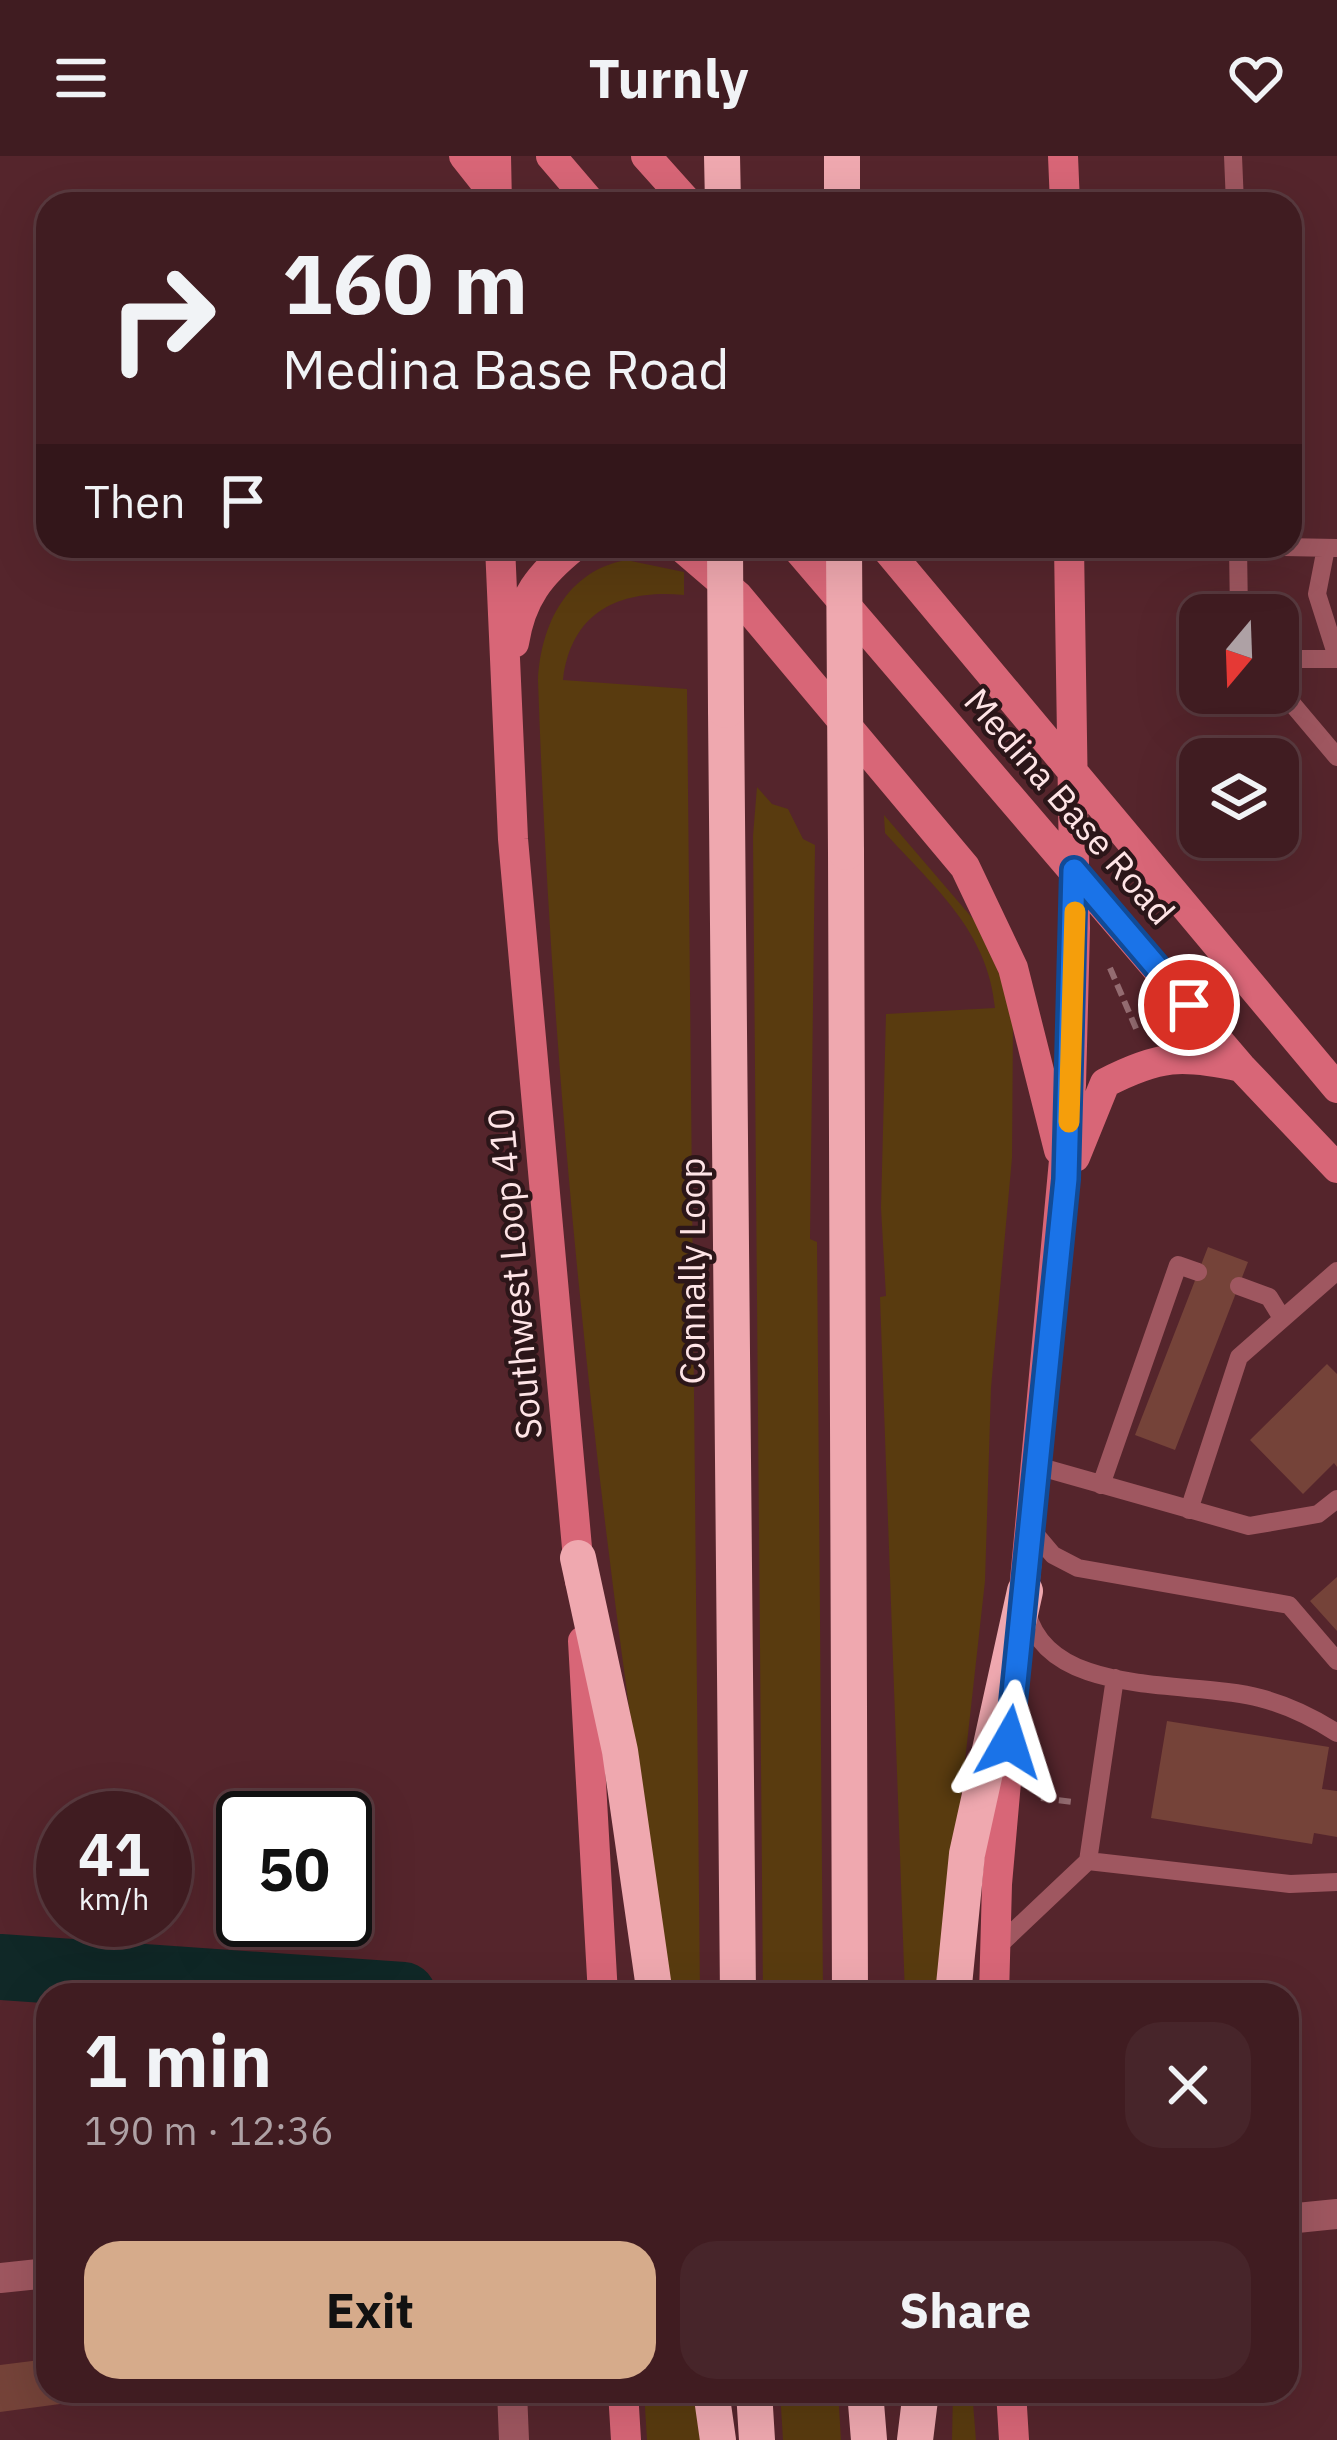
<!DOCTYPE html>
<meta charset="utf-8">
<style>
body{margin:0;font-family:"IBM Plex Sans",sans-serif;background:#47252a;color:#f1f3f6;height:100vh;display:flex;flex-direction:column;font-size:45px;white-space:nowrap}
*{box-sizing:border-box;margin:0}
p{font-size:39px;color:#aea1a5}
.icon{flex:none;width:66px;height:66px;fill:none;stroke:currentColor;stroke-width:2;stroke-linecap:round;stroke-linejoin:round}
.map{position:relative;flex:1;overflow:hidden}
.drawer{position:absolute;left:36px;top:1827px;width:1263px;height:420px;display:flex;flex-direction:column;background:#401c21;border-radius:36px;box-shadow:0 12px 48px #0002,0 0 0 3px #593a3f}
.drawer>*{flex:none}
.hud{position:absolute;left:36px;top:36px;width:1266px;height:366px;border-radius:36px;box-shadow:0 12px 48px #0002,0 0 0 3px #593a3f;background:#401c21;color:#f1f3f6;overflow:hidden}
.needle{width:78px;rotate:199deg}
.fabs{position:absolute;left:1179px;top:438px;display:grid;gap:24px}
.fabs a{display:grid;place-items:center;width:120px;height:120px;border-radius:24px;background:#401c21;box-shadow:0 12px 48px #0002,0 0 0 3px #593a3f;font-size:60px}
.speed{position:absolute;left:36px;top:1635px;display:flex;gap:24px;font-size:60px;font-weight:700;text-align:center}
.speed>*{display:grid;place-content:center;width:156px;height:156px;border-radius:50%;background:#401c21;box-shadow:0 12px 48px #0002,0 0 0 3px #593a3f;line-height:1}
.speed small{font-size:30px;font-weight:400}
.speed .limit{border:6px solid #111;border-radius:18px;background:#fff;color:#111}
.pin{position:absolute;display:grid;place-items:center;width:102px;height:102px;color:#fff;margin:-51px;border:6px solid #fff;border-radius:50%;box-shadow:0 3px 12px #0007}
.me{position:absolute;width:132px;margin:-66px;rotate:6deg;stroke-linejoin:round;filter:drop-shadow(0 0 9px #0008)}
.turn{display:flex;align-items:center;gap:42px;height:252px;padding:0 48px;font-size:54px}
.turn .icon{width:156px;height:156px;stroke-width:2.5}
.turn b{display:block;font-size:84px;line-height:102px}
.then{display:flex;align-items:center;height:114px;padding:0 48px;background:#0003;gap:24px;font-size:45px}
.round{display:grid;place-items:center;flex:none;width:126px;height:126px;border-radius:36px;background:#47252a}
.overview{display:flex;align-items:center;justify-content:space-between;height:204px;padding:0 48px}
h1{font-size:72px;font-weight:700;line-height:90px}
.primary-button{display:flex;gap:24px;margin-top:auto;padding:24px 48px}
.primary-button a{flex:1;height:138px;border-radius:36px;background:#d6ab8b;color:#111;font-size:48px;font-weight:700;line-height:138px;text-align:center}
.primary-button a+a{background:#47252a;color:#f1f3f6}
header{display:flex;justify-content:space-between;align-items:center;height:156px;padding:0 48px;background:#401c21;font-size:54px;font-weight:700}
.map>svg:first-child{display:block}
</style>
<header><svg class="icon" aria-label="menu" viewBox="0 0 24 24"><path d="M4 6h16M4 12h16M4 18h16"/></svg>Turnly<svg class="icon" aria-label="heart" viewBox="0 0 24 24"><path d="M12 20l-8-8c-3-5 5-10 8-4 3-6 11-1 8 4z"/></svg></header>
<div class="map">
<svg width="1337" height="2284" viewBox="0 0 1337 2284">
<rect width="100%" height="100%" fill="#55252c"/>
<path fill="#593b0f" d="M626,404L684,416V439C619,433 571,456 563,524L687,533L700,1839H672C602,1403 553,965 538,524C541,468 567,415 626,404Z
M757,631L772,648L788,653L803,683L815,689L810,1083L817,1086L823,1839H763L753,680Z
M884,659L974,764L1003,826L1013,864L1012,1002L991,1232L985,1425L939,1839H905L880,1141L886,1140L881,1052L886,858L995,852C988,775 934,731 885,677Z
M644,2235H694L700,2284H647Z
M780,2235H838L841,2284H783Z
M953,2235H972L976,2284H952Z"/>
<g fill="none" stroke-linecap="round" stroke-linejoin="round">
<path stroke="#102827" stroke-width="66" d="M0,1811L403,1839"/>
</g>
<path fill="#754339" d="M1208,1091L1248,1106L1175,1294L1135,1279Z
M1327,1208L1337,1218V1311L1334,1307L1303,1338L1250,1284Z
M1337,1421V1475L1310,1445Z
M1167,1565L1329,1591L1322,1633L1337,1635V1681L1314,1677L1312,1688L1151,1662Z
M48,2203V2235H58L60,2248L0,2256V2209Z"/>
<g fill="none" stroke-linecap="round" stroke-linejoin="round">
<path stroke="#946c71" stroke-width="6" stroke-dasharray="12 6" stroke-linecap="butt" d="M1110,812L1138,877
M1041,1642L1073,1646"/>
<path stroke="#9f5760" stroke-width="18" d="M1233,0L1235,48
M1326,392L1317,438L1337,501
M1239,459L1238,390L1337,392
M1278,503H1337
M1278,531L1337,601
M1239,1130L1269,1141L1282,1162
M1037,1310L1249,1370L1318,1358L1337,1343
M1101,1329L1178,1109L1198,1116
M1189,1354L1239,1201L1337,1115
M1031,1373L1053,1399L1078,1412L1289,1449L1337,1505
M1027,1456C1048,1544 1192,1523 1260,1542C1287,1549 1314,1562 1337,1577
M1088,1705L1290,1728L1337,1726
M995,1793L1088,1705L1115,1522"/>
<path stroke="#9f5760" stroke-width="30" d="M1287,2063L1337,2058
M0,2122L48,2117
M512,2235L514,2284"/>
<path stroke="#d86677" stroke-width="30" d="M464,0L502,48
M496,0L497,48
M551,0L592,48
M646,0L689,48
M1063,0L1065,48
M500,390L513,683L580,1425
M680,390L737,439L965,711L1013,812L1059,994
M795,390L1241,911L1337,1012
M884,390L1337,932
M514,487C521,442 540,418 575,390
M1075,1001L1105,927C1159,899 1182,898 1241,911
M1022,1456L1071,929L1075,772L1069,390
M583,1485L603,1839
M994,1839L997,1728L1012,1558
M623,2235L626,2284
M1011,2235L1014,2284"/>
<path stroke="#efa8af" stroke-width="36" d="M722,0L723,48
M842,0V48
M726,554L738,1839
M846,696L850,1839
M578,1402L620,1595L655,1839
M953,1839L967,1698L1025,1435
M711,2235L718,2284
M754,2235L757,2284
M865,2235L869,2284
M915,2284L921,2235"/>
<path stroke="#efa8af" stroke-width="36" d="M725,390L726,554
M844,390L846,696"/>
</g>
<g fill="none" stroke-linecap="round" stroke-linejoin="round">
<defs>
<path id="route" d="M1009,1586L1066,1023L1074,714L1189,849"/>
</defs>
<use href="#route" stroke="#114b97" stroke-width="30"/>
<use href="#route" stroke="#1a73e8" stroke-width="21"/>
<path stroke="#f59e0b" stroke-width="21" d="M1069,966L1075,756"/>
</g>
<g text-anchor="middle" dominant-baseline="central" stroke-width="9" stroke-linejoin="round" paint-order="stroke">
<g font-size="36" fill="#fee4e6" stroke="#2c1619">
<text transform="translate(1070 650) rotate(49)">Medina Base Road</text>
<text transform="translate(691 1115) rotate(-90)">Connally Loop</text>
<text transform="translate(514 1118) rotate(-95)">Southwest Loop 410</text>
</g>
</g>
</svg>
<div class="fabs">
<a><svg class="needle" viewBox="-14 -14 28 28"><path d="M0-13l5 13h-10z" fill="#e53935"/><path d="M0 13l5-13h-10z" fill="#aea1a5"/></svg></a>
<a><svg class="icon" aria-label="layers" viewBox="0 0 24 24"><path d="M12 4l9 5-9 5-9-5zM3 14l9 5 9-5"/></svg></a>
</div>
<div class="speed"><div>41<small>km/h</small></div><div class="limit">50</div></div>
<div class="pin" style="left:1189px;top:849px;background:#d93025"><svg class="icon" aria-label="arrive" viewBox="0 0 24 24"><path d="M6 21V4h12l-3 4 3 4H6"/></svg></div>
<svg class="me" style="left:1009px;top:1586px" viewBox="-20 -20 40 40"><path d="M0-17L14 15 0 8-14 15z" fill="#1a73e8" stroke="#fff" stroke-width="4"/></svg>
<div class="hud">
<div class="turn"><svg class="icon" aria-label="right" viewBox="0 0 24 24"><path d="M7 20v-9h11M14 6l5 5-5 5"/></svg><div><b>160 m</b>Medina Base Road</div></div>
<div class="then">Then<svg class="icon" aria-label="arrive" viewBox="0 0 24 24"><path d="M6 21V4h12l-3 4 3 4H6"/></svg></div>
</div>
<section class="drawer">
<div class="overview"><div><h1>1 min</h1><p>190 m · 12:36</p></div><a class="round"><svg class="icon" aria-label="close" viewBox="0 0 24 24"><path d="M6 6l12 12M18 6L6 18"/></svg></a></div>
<div class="primary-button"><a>Exit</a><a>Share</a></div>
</section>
</div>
